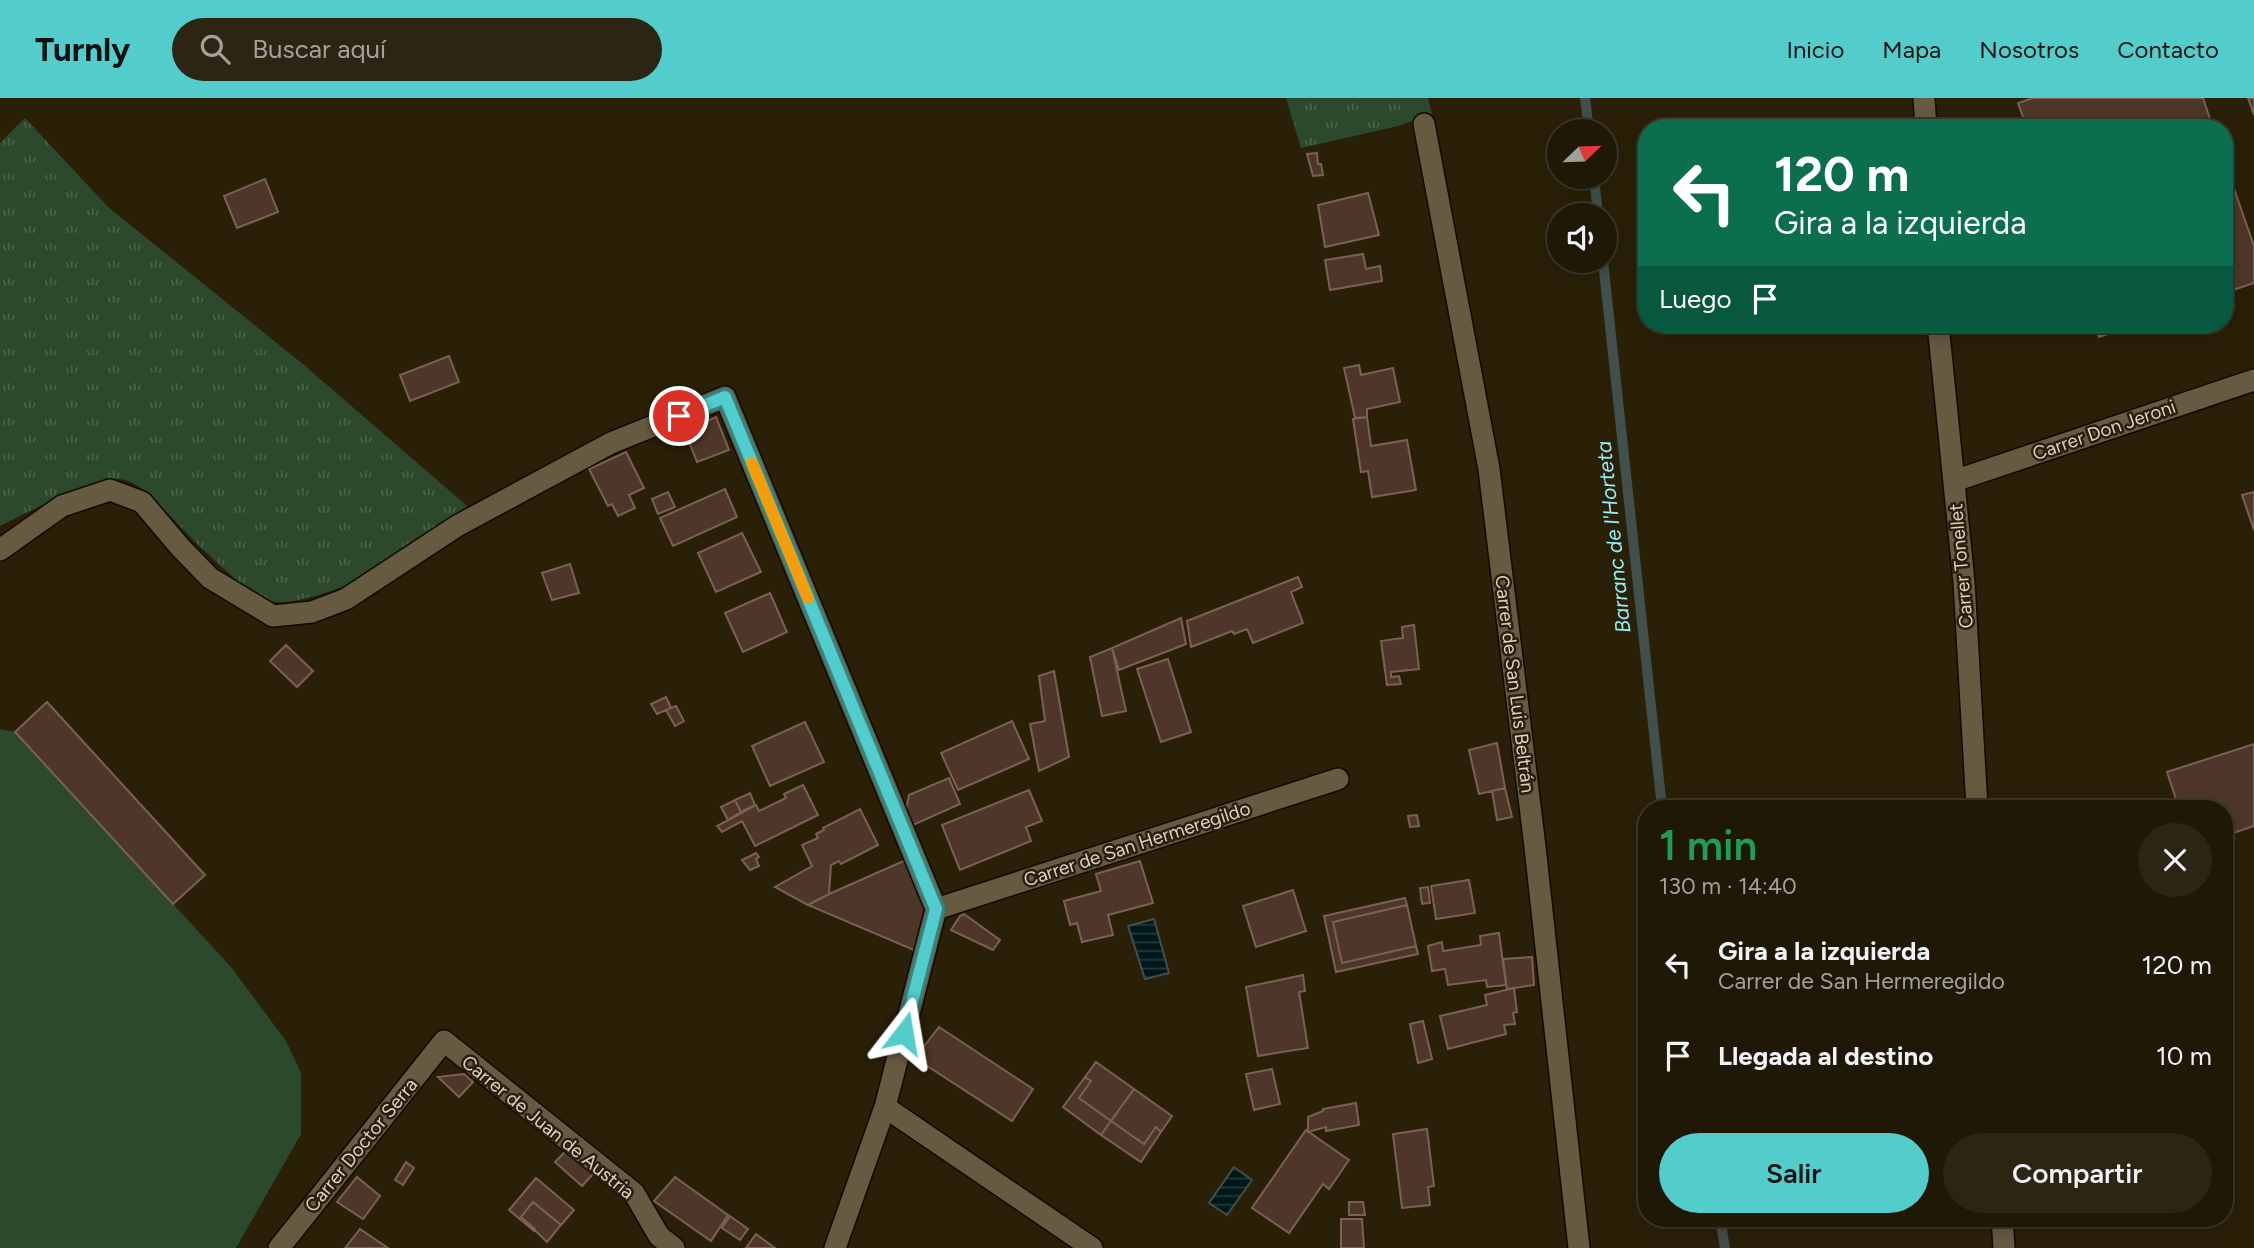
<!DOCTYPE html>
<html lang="es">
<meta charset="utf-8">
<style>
body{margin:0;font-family:Figtree,sans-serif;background:#2d2514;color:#f1f3f6;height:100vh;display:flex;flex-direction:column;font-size:26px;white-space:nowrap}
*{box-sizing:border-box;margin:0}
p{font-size:23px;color:#a2a09b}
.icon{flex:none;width:38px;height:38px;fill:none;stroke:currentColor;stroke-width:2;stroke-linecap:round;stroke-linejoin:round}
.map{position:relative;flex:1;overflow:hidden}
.details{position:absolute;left:1638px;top:702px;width:595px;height:427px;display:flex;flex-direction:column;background:#201806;border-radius:28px;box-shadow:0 4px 18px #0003,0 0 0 2px #3d3728}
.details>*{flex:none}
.guide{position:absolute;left:1638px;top:21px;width:595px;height:214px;border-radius:28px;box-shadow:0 4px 18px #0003,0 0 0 2px #3d3728;background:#0b6e4f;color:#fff;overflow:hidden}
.needle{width:46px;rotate:67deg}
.tools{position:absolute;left:1547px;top:21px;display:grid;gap:14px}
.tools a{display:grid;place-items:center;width:70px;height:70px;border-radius:50%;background:#201806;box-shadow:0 4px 18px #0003,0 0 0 2px #3d3728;font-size:35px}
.pin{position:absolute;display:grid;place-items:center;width:60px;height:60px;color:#fff;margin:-30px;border:4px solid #fff;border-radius:50%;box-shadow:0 2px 7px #0007}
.me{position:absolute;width:77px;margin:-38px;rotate:14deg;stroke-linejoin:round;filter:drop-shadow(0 0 5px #0008)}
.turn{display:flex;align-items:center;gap:24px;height:147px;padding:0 21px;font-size:32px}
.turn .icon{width:91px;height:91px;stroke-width:2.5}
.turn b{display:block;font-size:49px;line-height:60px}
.then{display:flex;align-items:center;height:66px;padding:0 21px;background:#0003;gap:14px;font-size:26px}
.round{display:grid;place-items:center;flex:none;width:74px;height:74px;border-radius:37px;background:#2d2514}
.head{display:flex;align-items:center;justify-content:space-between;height:119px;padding:0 21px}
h1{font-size:42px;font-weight:600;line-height:52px;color:#1e9e55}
.button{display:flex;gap:14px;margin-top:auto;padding:14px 21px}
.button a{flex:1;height:80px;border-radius:42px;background:#53cdcb;color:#111;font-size:28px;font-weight:600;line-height:80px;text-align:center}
.button a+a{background:#2d2514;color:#f1f3f6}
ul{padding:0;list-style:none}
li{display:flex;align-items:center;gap:21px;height:91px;padding:0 21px}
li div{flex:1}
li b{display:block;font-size:26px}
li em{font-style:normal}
header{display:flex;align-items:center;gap:42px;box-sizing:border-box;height:98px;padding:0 35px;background:#53cdcb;color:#111}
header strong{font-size:33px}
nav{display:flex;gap:38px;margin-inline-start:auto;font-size:24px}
.search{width:490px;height:63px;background:#2d2514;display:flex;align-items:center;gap:18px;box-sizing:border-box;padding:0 24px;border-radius:38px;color:#a2a09b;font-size:26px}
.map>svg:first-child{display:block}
</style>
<header>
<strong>Turnly</strong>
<div class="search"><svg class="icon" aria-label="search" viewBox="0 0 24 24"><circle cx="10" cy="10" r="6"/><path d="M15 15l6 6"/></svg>Buscar aquí</div>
<nav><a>Inicio</a><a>Mapa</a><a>Nosotros</a><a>Contacto</a></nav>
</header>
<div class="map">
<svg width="2254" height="1150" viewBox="0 0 2254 1150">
<defs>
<pattern id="grass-tufts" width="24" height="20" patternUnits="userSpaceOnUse" patternTransform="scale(1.75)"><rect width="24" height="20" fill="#2d492d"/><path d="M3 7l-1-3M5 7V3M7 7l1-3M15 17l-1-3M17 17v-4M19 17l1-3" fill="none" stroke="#4b624a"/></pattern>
<pattern id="water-rules" width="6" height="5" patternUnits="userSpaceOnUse" patternTransform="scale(1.75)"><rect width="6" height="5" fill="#00181a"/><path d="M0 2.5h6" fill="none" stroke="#25393a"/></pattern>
</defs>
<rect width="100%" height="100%" fill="#2a2008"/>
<path fill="url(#grass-tufts)" d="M1286,0H1428L1432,16L1398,28L1301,50Z
M25,20L108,109L304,267L467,408C433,432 398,459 362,480C344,490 289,509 270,503C245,495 193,442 173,421C159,407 140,382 118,381C93,379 24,416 0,428V45Z"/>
<path fill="#2d492d" d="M0,631L15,634L231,869L286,943L301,975V1036L236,1150H0Z"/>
<path fill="url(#water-rules)" stroke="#41504d" stroke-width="2" d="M1154,821L1169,875L1145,881L1128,828Z
M1234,1069L1252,1082L1227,1117L1209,1105Z"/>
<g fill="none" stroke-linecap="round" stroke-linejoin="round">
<path stroke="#41504d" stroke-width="10" d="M1585,0L1589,33
M1594,79L1598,117
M1603,163L1662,710
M1720,1120L1725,1150"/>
</g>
<path fill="#4e372a" stroke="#7b6153" stroke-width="2" d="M2033,0H2203L2213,30H2027L2018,5Z
M2248,0H2254V17Z
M1317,55L1318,66H1321L1323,77L1313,78L1307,56Z
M2224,62L2254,148V185L2224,195Z
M265,81L278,114L237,130L224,98Z
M1368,95L1379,137L1325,149L1318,107Z
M1363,156L1366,171L1380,168L1382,183L1330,192L1325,162Z
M2095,226H2136L2099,239Z
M449,258L459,284L410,303L400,277Z
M1359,267L1361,277L1393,270L1400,304L1367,311V319L1355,320L1344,270Z
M716,319L729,352L697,364L685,333Z
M1367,319L1371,348L1407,342L1416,392L1372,399L1368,373L1361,374L1353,321Z
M626,354L644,390L629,397L635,410L618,418L612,406L608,408L589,371Z
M725,391L737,419L673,448L660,420Z
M668,394L675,409L658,416L652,401Z
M2254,394V432L2242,397Z
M742,435L761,474L716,494L698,455Z
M570,466L579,495L552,502L542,475Z
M1298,479L1302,489L1291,494L1303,525L1253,545L1247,531L1234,536L1232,533L1191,549L1187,523Z
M770,495L787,534L743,554L725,515Z
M1181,520L1186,546L1119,572L1112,550Z
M1414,527L1419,571L1391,574V579L1399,578L1401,586L1387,587L1381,543L1403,540L1402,529Z
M286,547L313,573L297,589L270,563Z
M1112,550L1126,613L1102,618L1090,559Z
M1168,561L1191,634L1161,644L1137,571Z
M1054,573L1069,659L1039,673L1030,626L1045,623L1039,578Z
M666,599L671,610L657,616L651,606Z
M47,604L205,777L173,806L15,634Z
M676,608L684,623L675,628L666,612Z
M1012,623L1029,661L958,692L941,655Z
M805,624L824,664L770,688L752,648Z
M1497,645L1505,690L1479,696L1469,652Z
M2254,646V728L2224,738V710H2179L2167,674Z
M949,680L960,706L913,727L906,712L909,697Z
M803,687L818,717L755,748L742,723L722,734L717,728L756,707L759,713L786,700L784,696Z
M1505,690L1512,719L1497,722L1492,693Z
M1029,692L1042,723L1026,729L1031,743L960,772L942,727Z
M750,695L755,707L741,714L735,702Z
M735,702L741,714L728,722L721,709Z
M860,711L878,747L841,766L839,763L831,767L829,796L808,807L775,789L812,768L802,747L818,740L816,736L824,732L823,730Z
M1417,717L1419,728L1410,729L1408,718Z
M756,755L759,759L756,761L759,768L750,772L742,762Z
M908,761L929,813L916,853L808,807L829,796Z
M1140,763L1153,805L1108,817L1113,837L1082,844L1077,825L1070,827L1064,803L1101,793L1096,776Z
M1469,782L1475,815L1436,821L1431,788Z
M1428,789L1430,805L1422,806L1420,790Z
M1293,792L1306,833L1256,849L1243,808Z
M1405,800L1407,807L1333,824L1342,865L1416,848L1418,856L1336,874L1324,818Z
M1407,807L1416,848L1342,865L1333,824Z
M964,816L1000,842L993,852L951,832L960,818Z
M1499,835L1506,887L1487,889L1486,882L1448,887L1445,871L1432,873L1428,848L1442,844L1443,853L1481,847L1480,838Z
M1532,859L1534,887L1507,891L1503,861Z
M1303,877L1305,893L1299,894L1308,950L1258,958L1246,889Z
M1514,890L1517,914L1513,915L1515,926L1504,927L1506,936L1448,951L1440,918L1487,907L1485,897Z
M1423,923L1432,961L1418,965L1410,926Z
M939,929L1033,991L1012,1023L915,960Z
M1096,964L1134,991L1111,1023L1079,1000L1091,983L1085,979Z
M1272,971L1280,1006L1254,1012L1246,976Z
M464,976L473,984L459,999L438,979Z
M1085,979L1091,983L1079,1000L1111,1023L1101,1037L1063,1009Z
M1134,991L1172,1018L1161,1034L1156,1029L1144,1046L1111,1023Z
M1356,1005L1359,1027L1326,1033V1029L1308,1034V1019L1323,1013V1011Z
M1111,1023L1144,1046L1156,1029L1161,1034L1141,1064L1101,1037Z
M1427,1031L1434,1088L1428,1089L1430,1107L1402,1110L1393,1036Z
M1306,1032L1349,1062L1329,1091L1323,1086L1289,1135L1252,1110Z
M567,1052L593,1076L582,1088L555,1064Z
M406,1064L414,1070L403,1087L395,1082Z
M357,1079L380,1098L363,1121L337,1104Z
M675,1079L728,1117L711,1143L654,1103Z
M536,1080L574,1112L561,1127L533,1104L521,1119L535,1131L534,1133L509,1112Z
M533,1104L561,1127L547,1144L521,1119Z
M1349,1104H1363L1365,1117H1349Z
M730,1118L748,1131L740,1142L722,1130Z
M1341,1121H1362L1364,1150H1341Z
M360,1131L388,1150H345Z
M756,1136L775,1150H746Z"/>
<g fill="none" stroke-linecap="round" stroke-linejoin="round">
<defs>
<path id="minor" d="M1924,0L1926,30
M1424,26L1489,371L1535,749L1579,1150
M1938,226L1964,484L1977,710
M1954,383L2254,282
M0,452L62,408L110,392L142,404L180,449L210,480L273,518L312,514L346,501L457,428L611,345L725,299L936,811L885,1009L835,1150
M936,811L1338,681
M885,1009L1092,1150
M2002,1120L2004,1150
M279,1150L444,943L634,1095L659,1138L674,1150"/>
</defs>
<use href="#minor" stroke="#130900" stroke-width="24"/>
<use href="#minor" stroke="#665a41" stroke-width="21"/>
</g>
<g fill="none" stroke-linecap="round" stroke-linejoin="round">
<defs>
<path id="route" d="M679,318L725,299L936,811L904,935"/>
</defs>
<use href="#route" stroke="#368584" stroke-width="18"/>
<use href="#route" stroke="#53cdcb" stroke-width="12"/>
<path stroke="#f59e0b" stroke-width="12" d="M752,365L808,500"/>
</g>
<g text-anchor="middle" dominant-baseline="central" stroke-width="5" stroke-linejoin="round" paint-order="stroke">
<g font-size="19" fill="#dad3c5" stroke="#2a2008">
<text transform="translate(2104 332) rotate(-19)">Carrer Don Jeroni</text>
<text transform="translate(1961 468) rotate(-95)">Carrer Tonellet</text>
<text transform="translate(1515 586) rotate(83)">Carrer de San Luis Beltrán</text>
<text transform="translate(1137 746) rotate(-18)">Carrer de San Hermeregildo</text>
<text transform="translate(548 1029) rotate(39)">Carrer de Juan de Austria</text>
<text transform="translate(361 1047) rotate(-51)">Carrer Doctor Serra</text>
</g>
<g font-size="21" font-style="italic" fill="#8ff1f9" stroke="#2a2008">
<text transform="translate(1613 439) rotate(-96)">Barranc de l'Horteta</text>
</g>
</g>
</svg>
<div class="tools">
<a><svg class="needle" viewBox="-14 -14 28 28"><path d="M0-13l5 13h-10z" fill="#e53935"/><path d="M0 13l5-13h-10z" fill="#a2a09b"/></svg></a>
<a><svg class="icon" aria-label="sound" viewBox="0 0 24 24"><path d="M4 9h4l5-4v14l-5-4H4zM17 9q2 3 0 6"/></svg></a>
</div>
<div class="pin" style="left:679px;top:318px;background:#d93025"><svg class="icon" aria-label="arrive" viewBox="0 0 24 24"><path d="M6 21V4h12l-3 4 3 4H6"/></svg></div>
<svg class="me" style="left:904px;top:935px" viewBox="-20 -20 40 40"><path d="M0-17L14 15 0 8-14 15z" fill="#53cdcb" stroke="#fff" stroke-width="4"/></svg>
<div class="guide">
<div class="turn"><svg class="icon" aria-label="left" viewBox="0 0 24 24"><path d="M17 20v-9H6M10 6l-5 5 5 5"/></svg><div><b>120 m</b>Gira a la izquierda</div></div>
<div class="then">Luego<svg class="icon" aria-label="arrive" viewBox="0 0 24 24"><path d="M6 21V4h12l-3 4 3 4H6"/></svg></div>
</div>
<section class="details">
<div class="head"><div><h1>1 min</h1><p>130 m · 14:40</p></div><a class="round"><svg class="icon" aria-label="close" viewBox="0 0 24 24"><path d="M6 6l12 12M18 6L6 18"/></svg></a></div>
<ul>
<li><svg class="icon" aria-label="left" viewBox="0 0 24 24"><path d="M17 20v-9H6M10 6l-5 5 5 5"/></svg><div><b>Gira a la izquierda</b><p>Carrer de San Hermeregildo</p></div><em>120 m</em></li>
<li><svg class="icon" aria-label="arrive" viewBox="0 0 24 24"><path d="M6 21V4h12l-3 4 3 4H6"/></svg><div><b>Llegada al destino</b></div><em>10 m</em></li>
</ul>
<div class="button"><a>Salir</a><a>Compartir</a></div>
</section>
</div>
